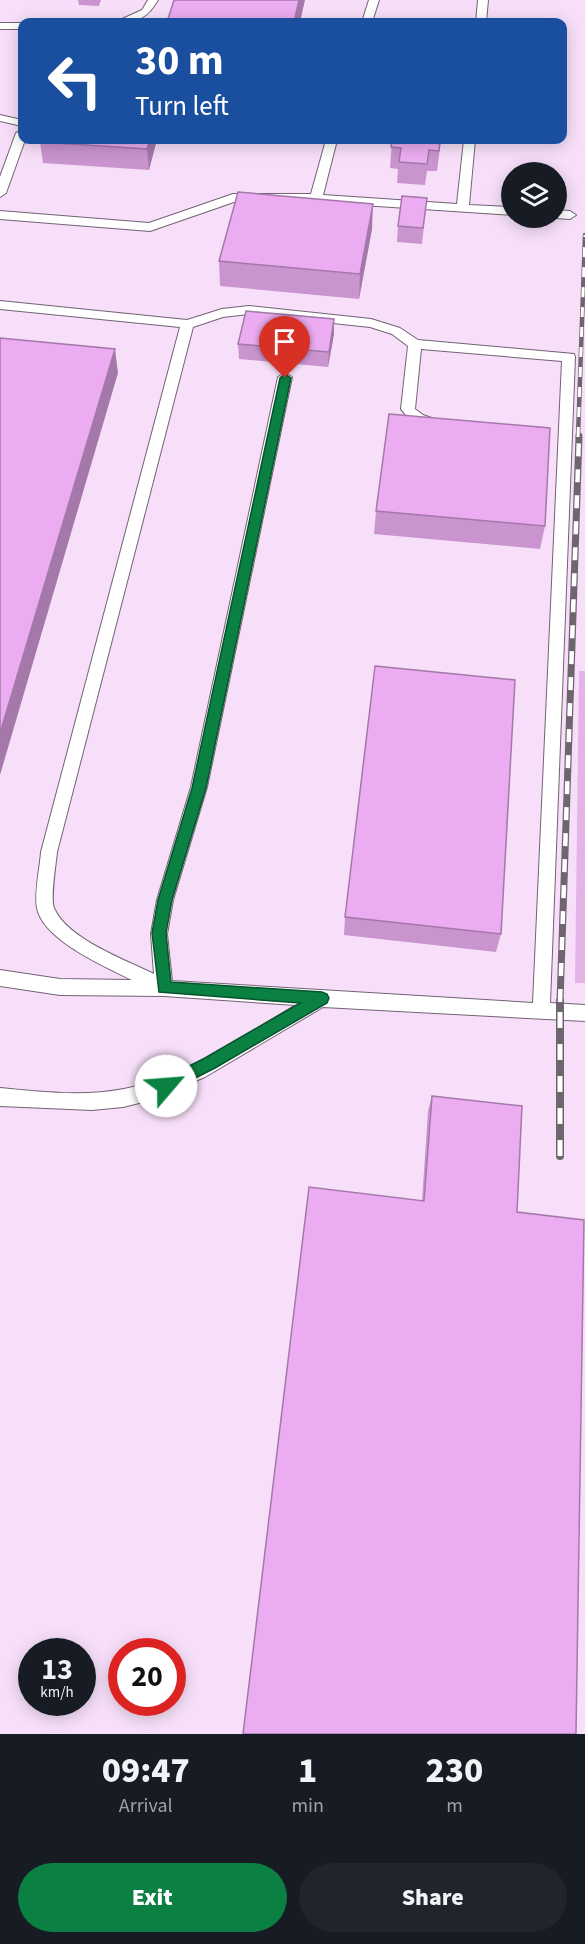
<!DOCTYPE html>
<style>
body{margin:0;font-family:"Source Sans 3",sans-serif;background:#20242c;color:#f1f3f6;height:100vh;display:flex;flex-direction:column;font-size:22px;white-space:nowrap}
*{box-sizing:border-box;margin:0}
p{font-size:20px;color:#9ea1a6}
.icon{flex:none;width:33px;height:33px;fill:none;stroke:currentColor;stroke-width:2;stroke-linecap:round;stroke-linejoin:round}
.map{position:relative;height:1734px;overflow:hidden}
.drawer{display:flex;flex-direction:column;background:#171b24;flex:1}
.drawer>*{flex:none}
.guide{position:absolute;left:18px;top:18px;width:549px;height:126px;border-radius:12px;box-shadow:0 3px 15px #0003;background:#1a4fa0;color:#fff;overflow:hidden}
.fabs{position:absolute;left:501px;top:162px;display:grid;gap:12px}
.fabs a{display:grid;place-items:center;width:66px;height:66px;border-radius:50%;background:#171b24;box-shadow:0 3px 15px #0003;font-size:30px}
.speed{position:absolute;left:18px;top:1638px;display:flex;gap:12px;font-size:30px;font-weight:700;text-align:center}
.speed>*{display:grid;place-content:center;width:78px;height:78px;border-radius:50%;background:#171b24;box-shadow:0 3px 15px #0003;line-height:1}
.speed small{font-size:15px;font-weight:400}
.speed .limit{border:9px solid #d22;background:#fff;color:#111}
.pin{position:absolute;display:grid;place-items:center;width:51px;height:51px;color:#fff;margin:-62px -26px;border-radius:50% 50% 50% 0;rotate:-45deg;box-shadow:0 0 6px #0007}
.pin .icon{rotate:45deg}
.me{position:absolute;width:66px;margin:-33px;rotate:63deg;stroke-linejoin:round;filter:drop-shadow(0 0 4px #0008)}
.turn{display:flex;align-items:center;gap:21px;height:126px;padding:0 18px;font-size:27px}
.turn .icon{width:78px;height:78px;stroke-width:2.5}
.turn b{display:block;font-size:42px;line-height:51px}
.eta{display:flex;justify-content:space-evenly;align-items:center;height:102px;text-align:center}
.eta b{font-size:36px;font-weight:800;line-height:42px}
.primary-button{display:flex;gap:12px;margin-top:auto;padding:12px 18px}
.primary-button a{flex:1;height:69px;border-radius:36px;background:#0b8043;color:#fff;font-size:24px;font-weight:800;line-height:69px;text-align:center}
.primary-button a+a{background:#20242c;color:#f1f3f6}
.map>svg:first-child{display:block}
</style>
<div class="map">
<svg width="585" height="1734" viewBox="0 0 585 1734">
<rect width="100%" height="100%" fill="#fcedfd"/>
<path fill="#f7dff9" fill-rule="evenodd" d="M0,0H585V1734H0ZM22,22H562V140H22ZM512,172H556V218H512ZM32,1652H82V1702H32ZM122,1652H172V1702H122Z"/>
<path fill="#e4b4e8" d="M579,671H585V983H575Z"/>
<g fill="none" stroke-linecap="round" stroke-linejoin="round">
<defs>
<path id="lane" d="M148,0H158C148,17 139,22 119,22L120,20L142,10Z
M369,0H379L372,22H362Z
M478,0H488L486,22H476Z
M0,23H22V29H0Z
M0,115L22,120V126L0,121Z
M22,130V140H25L6,193L0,197V177L16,133Z
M326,140H337L323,195L457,204L464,140H475L469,205L512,207V215L316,202H234L150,231L0,219V211L149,223L233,194H311Z
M556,210L570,211L576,215L570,219L556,218Z
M0,301L187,320L222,309L249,306L371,319L400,328L418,340L574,354L575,357L550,1003L585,1005V1021L323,1007L205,1077L147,1101L123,1107L92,1110L0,1106V1088C41,1092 83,1097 124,1089C186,1077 242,1037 296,1005L164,996L60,995L0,986V970L60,979L132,980C106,967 43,940 37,908C34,894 40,867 41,852L180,327L0,309ZM249,314L370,327L392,334L408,346L401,409L410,420L432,428L439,423L437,420L423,415L415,409L421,349L562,361L533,1003L172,981L167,934L173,900L207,787L292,377L285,373L278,377L191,787L157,900L151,934L154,974C126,960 67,939 54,908C50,898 56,864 57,852L193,327L223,317Z"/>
</defs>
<use href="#lane" stroke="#726273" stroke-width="2"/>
<use href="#lane" fill="#fff" fill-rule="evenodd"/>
<defs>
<path id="rail-far2" d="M578,437L585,235"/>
<path id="rail-far1" d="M560,1002L579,436"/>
<path id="rail" d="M560,1156V1001"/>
</defs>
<use href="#rail-far2" stroke="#6e656f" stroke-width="4.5"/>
<use href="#rail-far1" stroke="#6e656f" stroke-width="7"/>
<use href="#rail" stroke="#6e656f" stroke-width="8"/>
<use href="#rail-far2" stroke="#fff" stroke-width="3" stroke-dasharray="10" stroke-linecap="butt"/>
<use href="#rail-far1" stroke="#fff" stroke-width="4.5" stroke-dasharray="13" stroke-linecap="butt"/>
<use href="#rail" stroke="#fff" stroke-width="5" stroke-dasharray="16" stroke-linecap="butt"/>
</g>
<path fill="#ca94cf" d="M78,0H101L99,6L79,5Z
M41,140H156V143L149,170L43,163L40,142Z
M390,140H441L437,171H427L425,185L397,183L398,169L390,168L392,140Z
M427,198L422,244L397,242L398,226Z
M372,229L359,299L220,286L219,261Z
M334,319V334L328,367L239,359L238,344Z
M376,511L545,526L540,549L374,534Z
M345,917L501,934L496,952L344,935Z
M432,1096L517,1212L422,1201L428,1111Z"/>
<path fill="#a478a9" d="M299,0H305L300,22H294Z
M150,140H156V143L149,170L147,149Z
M373,204L372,229L359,299L360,274Z
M334,319V334L328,367L329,352Z
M115,349L118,373L0,775V733Z"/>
<path fill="#ebacf1" stroke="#a478a9" stroke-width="1.5" d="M174,0H299L294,22H167Z
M41,140H150L147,149L40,142Z
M392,140H440L439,151L429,150L427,164L399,162L401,148L391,147Z
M238,192L373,204L360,274L219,261Z
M402,196L427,198L423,228L398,226Z
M246,311L334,319L329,352L238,344Z
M0,338L115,349L0,733Z
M389,414L550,428L545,526L376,511Z
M375,666L515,680L501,934L345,917Z
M432,1096L522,1106L517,1212L584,1220L576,1734H243L309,1187L424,1201Z"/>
<path fill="#0b8043" stroke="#07532c" stroke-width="1.5" d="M285,374L291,378L206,788L172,900L166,933L171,982L322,992L327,994L329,998L327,1003L215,1068L166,1093L160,1090L158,1086L160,1081L205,1058L300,1003L159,992L152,933L158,900L192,788L280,378Z"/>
</svg>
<div class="fabs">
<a><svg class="icon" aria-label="layers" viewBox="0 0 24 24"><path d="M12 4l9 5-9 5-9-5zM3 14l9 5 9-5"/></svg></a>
</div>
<div class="speed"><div>13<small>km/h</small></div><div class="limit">20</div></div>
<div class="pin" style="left:285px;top:378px;background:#d93025"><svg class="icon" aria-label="arrive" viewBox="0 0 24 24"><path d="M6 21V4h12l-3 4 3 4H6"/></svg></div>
<svg class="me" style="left:166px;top:1086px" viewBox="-20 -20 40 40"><circle r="19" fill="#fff"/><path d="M0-13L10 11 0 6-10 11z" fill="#0b8043"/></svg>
<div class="guide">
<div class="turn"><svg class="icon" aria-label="left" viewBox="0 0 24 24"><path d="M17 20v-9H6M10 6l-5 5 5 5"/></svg><div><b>30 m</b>Turn left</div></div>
</div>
</div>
<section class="drawer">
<div class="eta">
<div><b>09:47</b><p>Arrival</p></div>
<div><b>1</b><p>min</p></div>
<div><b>230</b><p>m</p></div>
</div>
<div class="primary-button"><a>Exit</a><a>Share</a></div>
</section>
